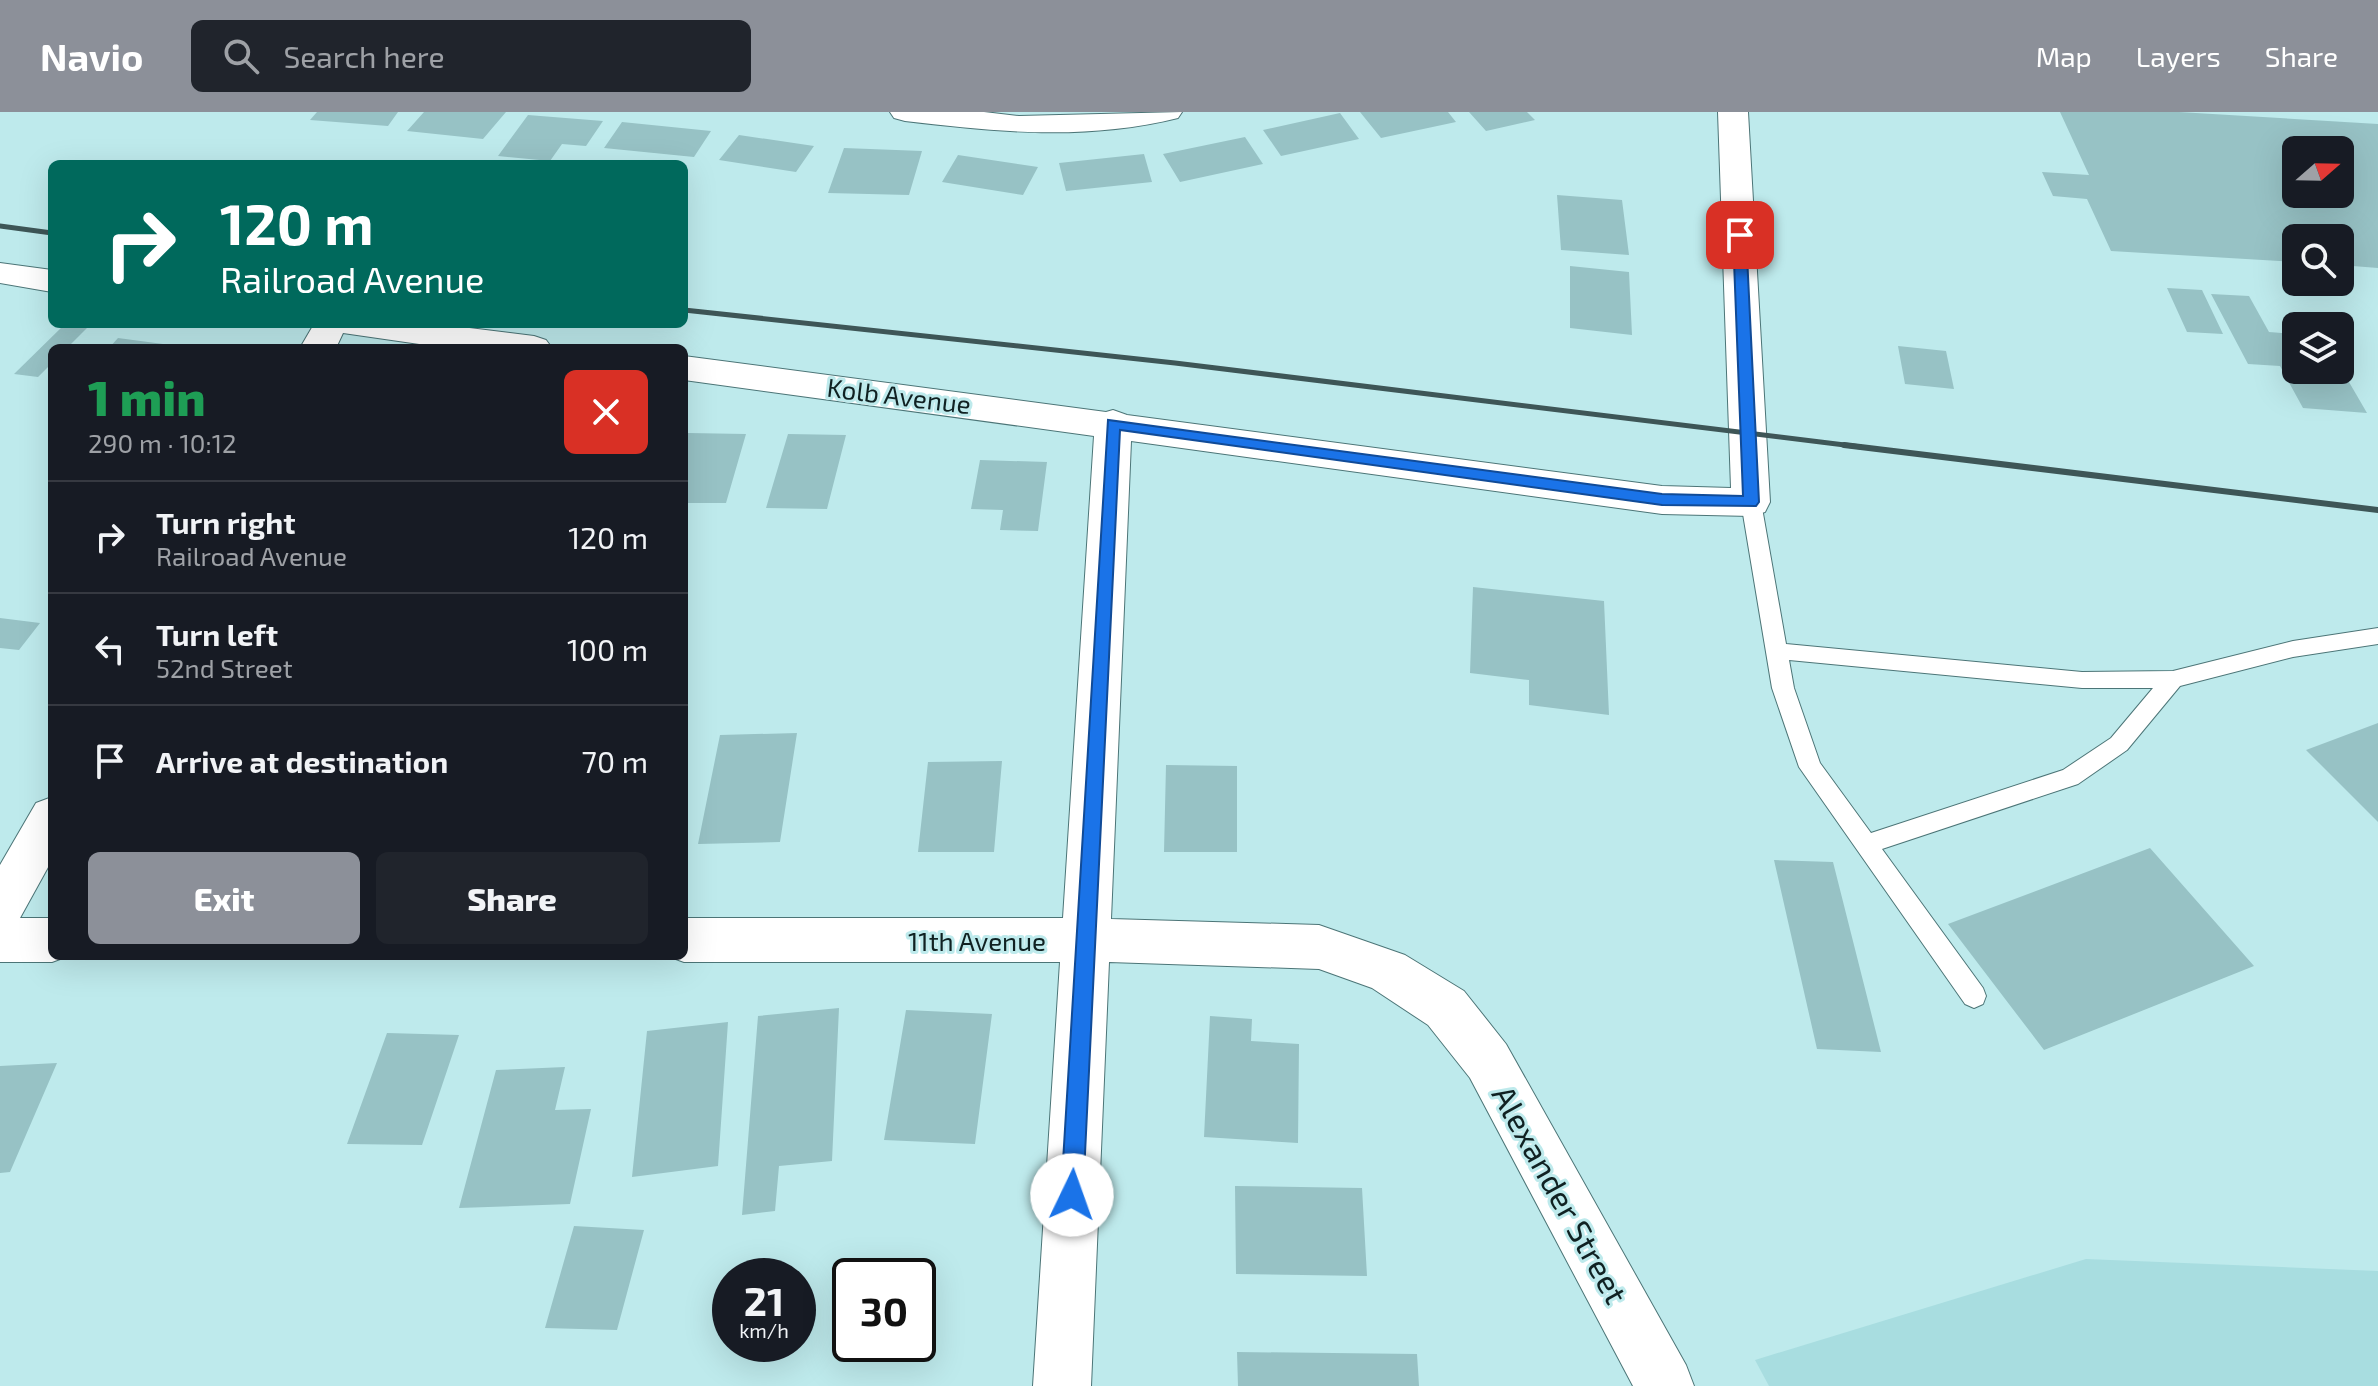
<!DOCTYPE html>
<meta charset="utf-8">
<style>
body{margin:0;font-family:"Exo 2",sans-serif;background:#20242c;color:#f1f3f6;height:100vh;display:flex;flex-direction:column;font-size:30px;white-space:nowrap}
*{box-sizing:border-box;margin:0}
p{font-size:26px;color:#9ea1a6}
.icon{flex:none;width:44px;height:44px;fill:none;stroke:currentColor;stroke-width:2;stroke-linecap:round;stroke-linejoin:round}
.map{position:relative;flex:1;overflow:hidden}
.panel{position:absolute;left:48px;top:232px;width:640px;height:616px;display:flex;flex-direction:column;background:#171b24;border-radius:12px;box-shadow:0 8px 32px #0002}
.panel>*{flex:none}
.guide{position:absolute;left:48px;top:48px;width:640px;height:168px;border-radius:12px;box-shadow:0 8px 32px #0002;background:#00695c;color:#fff;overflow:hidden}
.needle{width:52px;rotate:70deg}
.fabs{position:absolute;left:2282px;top:24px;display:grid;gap:16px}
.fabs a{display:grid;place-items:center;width:72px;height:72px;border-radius:12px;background:#171b24;box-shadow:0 8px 32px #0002;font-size:40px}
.speed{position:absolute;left:712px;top:1146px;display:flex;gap:16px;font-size:40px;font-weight:700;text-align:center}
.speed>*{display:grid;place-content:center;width:104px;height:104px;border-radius:50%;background:#171b24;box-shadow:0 8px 32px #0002;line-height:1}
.speed small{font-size:20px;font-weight:400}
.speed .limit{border:4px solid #111;border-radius:12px;background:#fff;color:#111}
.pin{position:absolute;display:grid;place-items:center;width:68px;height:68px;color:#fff;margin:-34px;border-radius:16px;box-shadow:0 4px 12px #0006}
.me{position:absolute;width:88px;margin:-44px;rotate:3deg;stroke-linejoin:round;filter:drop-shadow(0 0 6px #0008)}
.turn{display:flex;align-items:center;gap:28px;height:168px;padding:0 40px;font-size:36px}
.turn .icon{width:104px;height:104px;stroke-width:2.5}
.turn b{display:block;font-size:56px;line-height:68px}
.round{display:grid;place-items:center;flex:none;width:84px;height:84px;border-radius:12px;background:#20242c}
.head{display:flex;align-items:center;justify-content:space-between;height:136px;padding:0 40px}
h1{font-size:48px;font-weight:800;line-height:60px;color:#1e9e55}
.cta{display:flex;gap:16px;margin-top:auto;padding:16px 40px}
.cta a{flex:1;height:92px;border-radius:12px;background:#8c9099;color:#fff;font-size:32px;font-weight:800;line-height:92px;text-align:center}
.cta a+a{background:#20242c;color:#f1f3f6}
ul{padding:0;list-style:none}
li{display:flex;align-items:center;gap:24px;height:112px;padding:0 40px;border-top:2px solid #363941}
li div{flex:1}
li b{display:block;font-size:30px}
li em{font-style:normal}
header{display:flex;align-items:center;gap:48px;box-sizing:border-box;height:112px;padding:0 40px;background:#8c9099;color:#fff}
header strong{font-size:38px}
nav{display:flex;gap:44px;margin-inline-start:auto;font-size:28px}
.search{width:560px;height:72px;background:#20242c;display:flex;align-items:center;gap:20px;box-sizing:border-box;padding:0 28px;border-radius:12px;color:#9ea1a6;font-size:30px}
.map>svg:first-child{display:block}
</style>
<header>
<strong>Navio</strong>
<div class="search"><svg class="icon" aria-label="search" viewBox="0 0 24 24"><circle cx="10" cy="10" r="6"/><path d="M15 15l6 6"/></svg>Search here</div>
<nav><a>Map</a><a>Layers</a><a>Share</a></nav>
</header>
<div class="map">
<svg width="2378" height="1274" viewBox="0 0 2378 1274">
<rect width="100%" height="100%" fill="#beeaec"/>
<path fill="#a8dde0" d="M2086,1147L2378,1159V1274H1769L1755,1248Z"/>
<path fill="#97c2c5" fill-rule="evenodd" d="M317,0H398L388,14L310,8Z
M424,0H506L483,27L407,19Z
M1360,0H1448L1456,10L1381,26Z
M1469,0H1527L1535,8L1486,19Z
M2060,0H2179L2378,12V156L2340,153V126H2296V150L2111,139L2087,87L2053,84L2042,60L2089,63ZM2296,38H2340V82H2296Z
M1340,1L1359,27L1281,44L1263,18Z
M528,3L603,9L586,34L562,32L550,49L498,44Z
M622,10L711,19L694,45L604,36Z
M739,23L814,34L796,60L719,48Z
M1245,25L1263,52L1180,70L1163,42Z
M844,36L922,39L909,83L828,81Z
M1144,42L1152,70L1066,79L1059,51Z
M958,43L1038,55L1023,83L942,70Z
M1557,83L1622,88L1629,143L1561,138Z
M1570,154L1629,160L1632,223L1570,216Z
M2167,176L2202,178L2223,222L2187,220Z
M2211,182L2249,184L2269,220L2296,222V258H2342L2367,301L2303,296L2280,254L2248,252Z
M64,213L87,216L67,236H52V251L38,265L14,262Z
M118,226L163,232L159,236H109Z
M1898,234L1946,239L1954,277L1905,272Z
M688,321L746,322L726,391H684V332Z
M788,322L846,323L827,397L766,396Z
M980,348L1047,350L1038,419L1000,418L1003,398L971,397Z
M1473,475L1604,489L1609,603L1529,593V568L1470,561Z
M0,506L40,511L19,538L0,536Z
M2378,611V710L2306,638Z
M797,621L780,730L698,732L720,623Z
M1002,649L994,740H918L928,650Z
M1166,653L1237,654V740H1164Z
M2150,736L2254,854L2044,938L1948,812Z
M1774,748L1833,750L1881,940L1817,937Z
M839,896L832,1049L779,1054L775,1099L742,1103L758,904Z
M906,898L992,902L975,1032L884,1028Z
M1210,904L1252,907L1251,929L1299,932L1298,1031L1204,1025Z
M728,910L718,1054L632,1065L647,919Z
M387,921L459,923L422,1033L347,1032Z
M57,951L10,1060L0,1061V954Z
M565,955L555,998L591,997L570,1092L459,1096L496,958Z
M1235,1074L1362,1076L1367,1164L1236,1162Z
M574,1114L644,1118L617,1218L545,1216Z
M1237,1240L1417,1242L1419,1274H1238Z"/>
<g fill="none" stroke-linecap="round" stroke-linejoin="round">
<defs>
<path id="lane" d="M1751,383L1761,390L1786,532L2082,560L2173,559L2293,529L2378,516V532L2293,545L2180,574L2127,638L2078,672L1882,737L1983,876L1986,884L1983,892L1974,896L1965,892L1799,655L1772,576L1741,390ZM1789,548L2082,576H2153L2111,626L2063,658L1871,721L1820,651L1794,576Z"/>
<path id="street" d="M890,0H984L1019,4L1182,0L1178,6C1085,29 998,20 905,9L894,6Z
M1718,0H1748L1770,390L1765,400L1751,404L1662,402L1131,329L1111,807L1319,813L1405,843L1464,879L1506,932L1686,1253L1694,1274H1633L1470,966L1428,913L1372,876L1319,857L1109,850L1091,1274H1033L1060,850H684L668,844H684V806H1063L1094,324L684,268V244L1106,300L1113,298L1127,303L1662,374L1731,376Z
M0,151L52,158V180L0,171Z
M314,212H437L534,224L546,228L552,236H447L343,221L336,236H300Z
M52,685V748L20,806H52V844H68L52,850H0V753L36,691Z"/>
</defs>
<use href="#lane" stroke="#4c7577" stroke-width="2"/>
<use href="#street" stroke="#4c7577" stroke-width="2"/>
<use href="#lane" fill="#fff" fill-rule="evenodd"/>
<use href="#street" fill="#fff" fill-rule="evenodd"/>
<path stroke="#3e5657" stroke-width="5" d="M0,114L52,121
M684,198L1175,251L1861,335"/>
<path stroke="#3e5657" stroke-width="6" d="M1844,333L2378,398"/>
</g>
<path fill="#1a73e8" stroke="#114b97" stroke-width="2" d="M1740,119L1746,123L1759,390L1756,394L1662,393L1120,318L1083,1083L1080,1091L1072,1094L1064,1091L1061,1083L1108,308L1662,382L1743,384L1733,123Z"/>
<g text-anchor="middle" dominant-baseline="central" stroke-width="6" stroke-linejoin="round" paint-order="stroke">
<g font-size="26" fill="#102122" stroke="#beeaec">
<text transform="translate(899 283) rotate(7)">Kolb Avenue</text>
<text x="977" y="828">11th Avenue</text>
</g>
<g font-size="32" fill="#102122" stroke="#beeaec">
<text transform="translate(1561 1082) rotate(61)">Alexander Street</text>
</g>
</g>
</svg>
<div class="fabs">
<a><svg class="needle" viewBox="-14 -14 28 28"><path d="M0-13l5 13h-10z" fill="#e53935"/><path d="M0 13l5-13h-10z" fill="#9ea1a6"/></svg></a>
<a><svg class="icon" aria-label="search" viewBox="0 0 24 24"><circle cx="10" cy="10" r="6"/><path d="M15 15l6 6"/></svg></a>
<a><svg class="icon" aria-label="layers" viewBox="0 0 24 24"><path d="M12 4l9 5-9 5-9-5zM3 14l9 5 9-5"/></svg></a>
</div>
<div class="speed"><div>21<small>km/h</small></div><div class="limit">30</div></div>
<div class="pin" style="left:1740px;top:123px;background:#d93025"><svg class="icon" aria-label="arrive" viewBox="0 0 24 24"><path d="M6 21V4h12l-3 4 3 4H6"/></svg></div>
<svg class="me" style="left:1072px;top:1083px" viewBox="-20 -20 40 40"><circle r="19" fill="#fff"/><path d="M0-13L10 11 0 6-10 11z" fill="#1a73e8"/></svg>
<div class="guide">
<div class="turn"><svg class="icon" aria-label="right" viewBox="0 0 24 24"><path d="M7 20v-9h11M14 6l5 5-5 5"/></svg><div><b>120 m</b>Railroad Avenue</div></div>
</div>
<section class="panel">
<div class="head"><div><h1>1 min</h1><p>290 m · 10:12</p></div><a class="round" style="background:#d93025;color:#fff"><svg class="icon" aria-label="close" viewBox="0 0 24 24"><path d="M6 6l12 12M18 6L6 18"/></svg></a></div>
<ul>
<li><svg class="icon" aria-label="right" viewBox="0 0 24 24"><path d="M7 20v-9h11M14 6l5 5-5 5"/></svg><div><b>Turn right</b><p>Railroad Avenue</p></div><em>120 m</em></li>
<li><svg class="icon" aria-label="left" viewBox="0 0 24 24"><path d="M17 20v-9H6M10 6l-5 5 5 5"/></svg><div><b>Turn left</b><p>52nd Street</p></div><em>100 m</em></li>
<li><svg class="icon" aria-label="arrive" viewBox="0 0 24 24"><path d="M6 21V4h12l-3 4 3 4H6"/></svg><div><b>Arrive at destination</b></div><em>70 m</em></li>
</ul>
<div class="cta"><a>Exit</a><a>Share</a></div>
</section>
</div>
